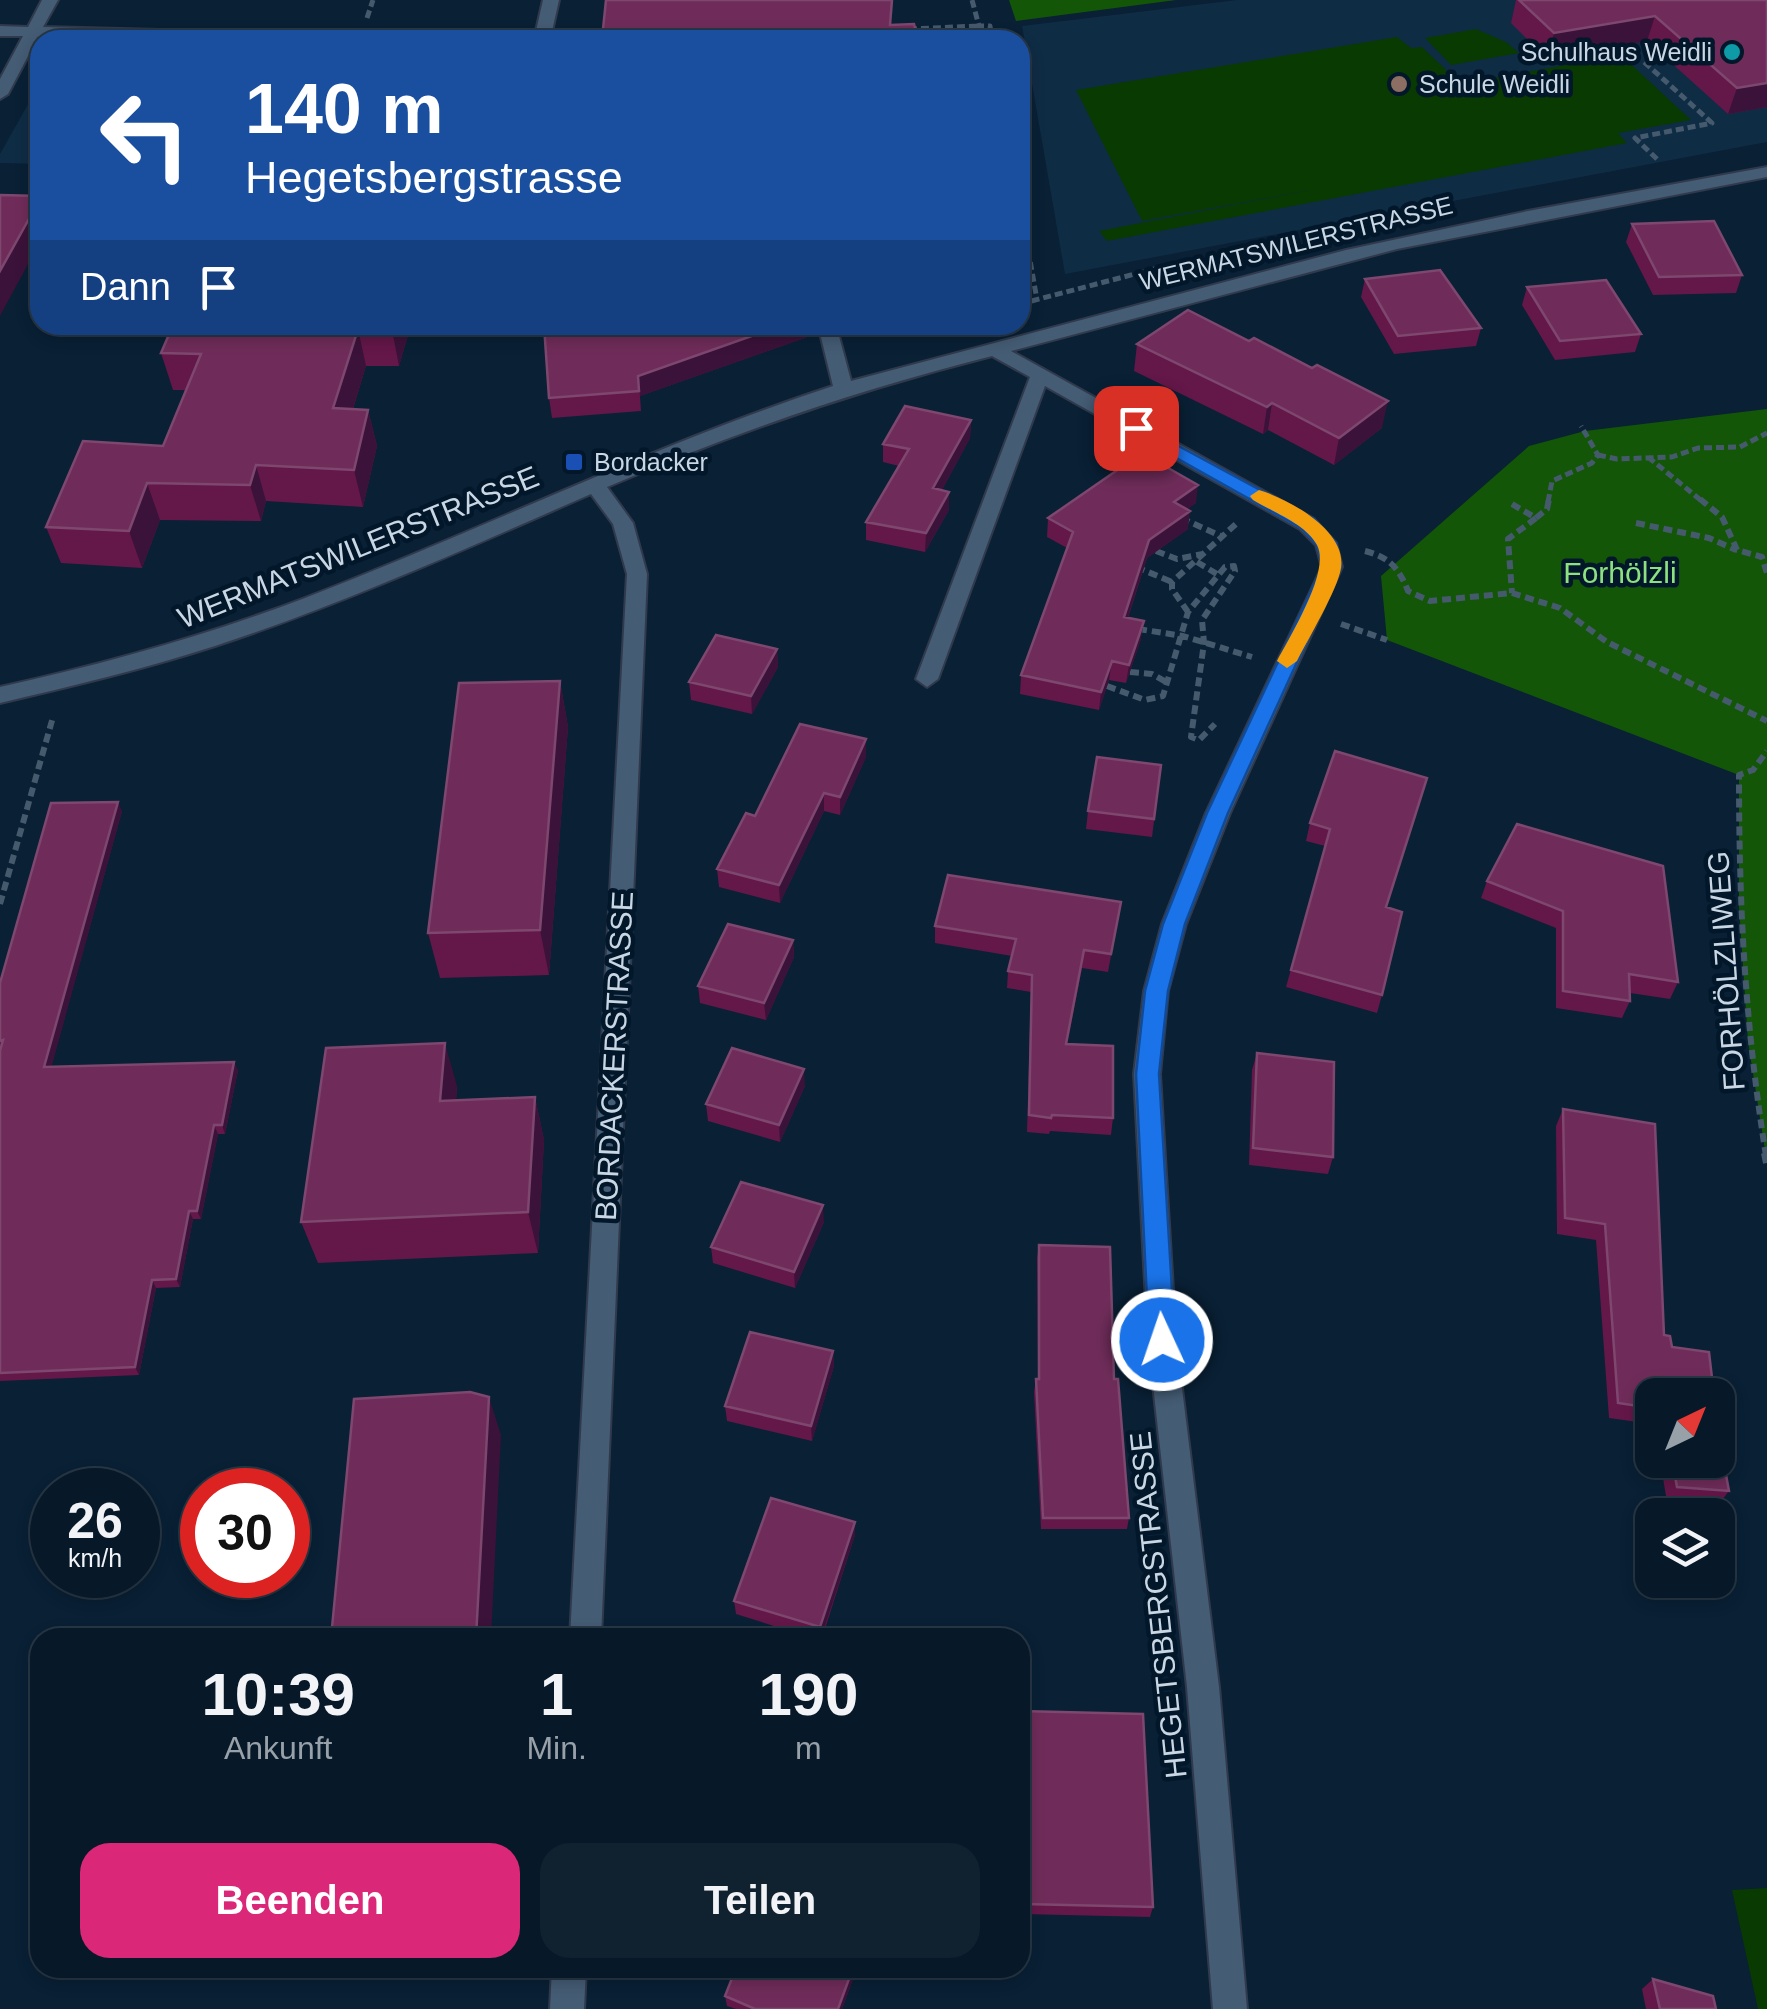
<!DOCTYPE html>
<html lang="de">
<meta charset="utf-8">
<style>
body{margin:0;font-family:Helvetica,sans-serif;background:#102130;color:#f1f3f6;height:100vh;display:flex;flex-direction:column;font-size:38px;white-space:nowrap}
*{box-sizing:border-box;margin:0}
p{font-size:32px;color:#98a0a8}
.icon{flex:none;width:55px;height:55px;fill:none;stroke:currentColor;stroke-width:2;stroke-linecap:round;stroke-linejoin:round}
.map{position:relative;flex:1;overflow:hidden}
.sheet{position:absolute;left:30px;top:1628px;width:1000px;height:350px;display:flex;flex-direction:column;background:#071828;border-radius:30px;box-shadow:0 5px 15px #0003,0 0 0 2px #283745}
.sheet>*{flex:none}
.top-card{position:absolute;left:30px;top:30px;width:1000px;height:305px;border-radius:30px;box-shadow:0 5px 15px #0003,0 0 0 2px #283745;background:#1a4fa0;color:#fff;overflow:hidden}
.needle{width:65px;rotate:43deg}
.fabs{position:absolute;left:1635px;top:1378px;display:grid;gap:20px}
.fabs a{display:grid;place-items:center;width:100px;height:100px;border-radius:20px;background:#071828;box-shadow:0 5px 15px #0003,0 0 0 2px #283745;font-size:50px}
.speed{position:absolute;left:30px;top:1468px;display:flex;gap:20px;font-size:50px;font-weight:700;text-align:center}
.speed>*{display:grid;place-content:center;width:130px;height:130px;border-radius:50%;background:#071828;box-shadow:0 5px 15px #0003,0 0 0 2px #283745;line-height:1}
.speed small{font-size:25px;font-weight:400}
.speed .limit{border:15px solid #d22;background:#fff;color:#111}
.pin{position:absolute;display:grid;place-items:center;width:85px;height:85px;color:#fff;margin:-42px;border-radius:20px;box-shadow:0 5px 15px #0006}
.me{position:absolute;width:110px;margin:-55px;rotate:357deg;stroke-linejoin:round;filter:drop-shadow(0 0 8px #0008)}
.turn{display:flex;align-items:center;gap:35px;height:210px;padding:0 50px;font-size:45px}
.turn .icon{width:130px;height:130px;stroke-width:2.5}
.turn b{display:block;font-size:70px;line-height:85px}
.then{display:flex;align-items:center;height:95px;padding:0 50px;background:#0003;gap:20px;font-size:38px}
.eta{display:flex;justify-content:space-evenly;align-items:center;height:170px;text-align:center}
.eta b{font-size:60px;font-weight:700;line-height:70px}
.button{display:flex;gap:20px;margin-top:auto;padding:20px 50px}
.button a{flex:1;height:115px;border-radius:30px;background:#db2777;color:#fff;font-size:40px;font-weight:700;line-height:115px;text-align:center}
.button a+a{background:#102130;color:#f1f3f6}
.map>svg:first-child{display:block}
</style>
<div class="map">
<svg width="1767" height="2009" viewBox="0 0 1767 2009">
<rect width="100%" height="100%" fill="#092035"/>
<path fill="#0f2c45" d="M1237,0H1767V142L1065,274L1022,26Z
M40,83V164L0,163V154Z"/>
<path fill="#083a02" d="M1476,29L1506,42L1519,53L1451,65L1425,38Z
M1397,37L1411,48L1422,47L1461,84L1621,55L1691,120L1618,133L1627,143L1107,241L1099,231L1321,188L1142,221L1076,90Z
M1767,1888V2009H1758L1732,1890Z"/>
<path fill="#145608" d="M1009,0H1176L1016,21Z
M1767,409V1163L1748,1041L1739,906V775L1387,640L1381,576L1529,446L1585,431Z"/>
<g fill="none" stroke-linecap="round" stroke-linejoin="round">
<defs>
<path id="minor" d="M42,0H58L43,27L347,35L355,40L38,37L8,94L0,99V79L23,36H0V26L28,27Z
M543,0H559L550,40H534Z
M1767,167V177L1397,249L1011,351L1314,519L1336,543L1342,567L1230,813L1186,924L1168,991L1160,1074L1176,1340L1219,1687L1247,2009H1213L1187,1687L1148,1340L1134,1074L1144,991L1162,924L1206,813L1322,567L1316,545L1300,529L1045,386L938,679L927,687L916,679L1030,377L992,356C857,390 736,432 607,487L633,523L647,574L601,1638H570L627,574L613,524L591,494C467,548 343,604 215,646C144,669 72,686 0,703V687C104,664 205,636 305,598C482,530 653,445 833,386L818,325H836L851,381L1346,250L1528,211Z
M516,325H534V326L525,332Z
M552,1968H586L584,2009H550Z"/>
</defs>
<use href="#minor" stroke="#303a4c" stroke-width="4"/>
<path stroke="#465a6d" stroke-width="5" stroke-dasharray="8 4" stroke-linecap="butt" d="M972,0L979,26H990L992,40
M367,18L373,0
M909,29L979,26
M1657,159L1635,138L1712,123L1643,61L1673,56
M1020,203L1037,300
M1020,304L1177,263
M1598,455L1617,459L1672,457L1698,448L1740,447L1767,433
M1648,457L1703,502
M1548,502L1552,481L1592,463L1598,455L1581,426"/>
<path stroke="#465a6d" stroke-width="6" stroke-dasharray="9 5" stroke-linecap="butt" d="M1700,499L1722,517L1737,550L1762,557L1767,573
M1512,504L1536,518L1508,539L1512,593
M1181,518L1221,536
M1536,518L1547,509L1549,499
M1636,523L1709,538L1736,550
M1156,551L1177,559L1203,554
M1365,551C1389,557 1399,568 1408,591L1430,601L1512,593L1560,608L1607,642L1767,721
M1197,562L1217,574
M1136,567L1172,582
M1188,612L1172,589V582L1237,523
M1341,624L1387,640
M1138,629L1183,636L1252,657
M1130,672L1152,674L1168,683
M1107,686L1145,700L1163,696L1188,612L1225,567L1234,566L1235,571L1202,620L1204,643L1191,737L1199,740L1215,724
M0,904L53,717
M1766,1156C1745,1024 1739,908 1739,775L1753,770L1767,751"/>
<path stroke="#465a6d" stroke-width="8" stroke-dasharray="12 6" stroke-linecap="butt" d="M1765,1153L1767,1163"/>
<use href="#minor" fill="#445c74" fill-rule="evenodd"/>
</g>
<path fill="#641749" d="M1516,0H1767V107L1728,114L1647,41L1547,59L1511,23Z
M1632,224L1742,275L1736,293L1653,295L1626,242Z
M1365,279L1481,328L1476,346L1394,354L1361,297Z
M1527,287L1641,334L1635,352L1555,360L1522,305Z
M173,325H411L399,366H366L353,409L368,410L377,446L363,507L266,501L261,521L160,520L142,568L61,563L46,527L163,446L186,390H173L161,353Z
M544,325H817L816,334L640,396L641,411L552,418L549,398Z
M1137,344L1382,428L1334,465L1268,430L1263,434L1134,371Z
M971,420L970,438L942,490L949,492V510L925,552L866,540V522L899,466L883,462V444Z
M1196,503L1187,509L1188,529L1147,558L1128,618L1141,639L1126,683L1109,680L1099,710L1020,694L1021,675L1067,548L1047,537L1048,518Z
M777,649L778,667L752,714L691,700L689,682Z
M560,681L568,727L549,975L440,978L428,933Z
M1335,751L1386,907L1382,995L1377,1013L1286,987L1325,846L1306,841L1310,823Z
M866,757L840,815L824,811L780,903L719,887L717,869L755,816Z
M1161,765L1152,837L1086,829L1088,811Z
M122,811L51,1067L238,1070L225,1134H218L201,1219H193L180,1287L156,1288L139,1375L0,1381V983Z
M1517,824L1678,982L1670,999L1630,993V1001L1622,1018L1556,1008V928L1481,898L1487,881Z
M1121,902L1108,972L1082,968L1067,1044L1113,1118L1111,1135L1050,1131L1049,1134L1027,1132L1031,992L1007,988L1008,971L1012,956L935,943V926Z
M793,940L794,957L766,1020L700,1003L698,986Z
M1257,1053L1333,1157L1328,1174L1249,1165L1252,1070Z
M457,1086L456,1100L535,1097L544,1140L538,1253L318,1263L301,1222Z
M805,1086L780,1142L708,1121L706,1104Z
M1563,1109L1664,1335L1672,1347L1652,1395V1424L1609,1418L1596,1240L1557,1234L1556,1126Z
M824,1222L795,1288L713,1263L711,1247Z
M1039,1245L1114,1379L1129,1518L1127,1529H1041L1034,1392L1036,1379H1038L1037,1258Z
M833,1351L834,1366L812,1441L727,1421L725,1406Z
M1660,1460H1718L1729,1491L1718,1505L1667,1502Z
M855,1535L822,1638H812L736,1614L734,1601Z
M1020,1711L1153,1907L1150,1917L1022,1914Z
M736,1968H857L842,2009H736L727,2006L725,1996Z
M1653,1979L1716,2009H1646L1642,1989Z"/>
<path fill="#3b123a" d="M1655,16L1647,41L1547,59L1554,33Z
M1767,83V107L1728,114L1737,88Z
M40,199V242L0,316V271Z
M393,325H411L399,366L392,330Z
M783,325H817L816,334L640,396L638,376Z
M358,329L366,366L342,444L333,408Z
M1388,401L1382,428L1334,465L1339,438Z
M1272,403L1268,430L1263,434L1267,407Z
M368,410L377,446L363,507L354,470Z
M971,420L970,438L933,507V488Z
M256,465L266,501L261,521L250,485Z
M147,483L160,520L142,568L129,531Z
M1198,485L1196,503L1172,520L1174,502Z
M949,492V510L925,552L926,533Z
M1190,511L1188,529L1147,558L1122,635L1124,617L1149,540Z
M1144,621L1141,639L1126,683L1129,665Z
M777,649L778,667L752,714L751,696Z
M1112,661L1109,680L1099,710L1101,692Z
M560,681L568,727L549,975L540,930Z
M866,739V757L840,815V797Z
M824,793V811L780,903L779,885Z
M118,802L122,811L49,1076L44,1067Z
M793,940L794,957L766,1020L764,1003Z
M1084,950L1082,968L1064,1061L1066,1044Z
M445,1043L457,1086L453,1144L440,1101Z
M234,1062L238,1070L225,1134L222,1125Z
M804,1069L805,1086L780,1142L779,1125Z
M535,1097L544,1140L538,1253L528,1212Z
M214,1125L218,1134L201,1219L197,1211Z
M823,1205L824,1222L795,1288L794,1272Z
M189,1211L193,1219L180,1287L176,1279Z
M152,1280L156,1288L139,1375L135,1367Z
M833,1351L834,1366L812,1441L811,1426Z
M489,1397L501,1435L491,1638H476Z
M855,1522V1535L821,1638L820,1627Z
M853,1968H857L842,2009H838Z"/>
<path fill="#6f2c5a" stroke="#7d476f" stroke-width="2.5" d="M606,0H892L890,25L914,24L918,40H591L602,39Z
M1519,0H1767V83L1737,88L1655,16L1554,33Z
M0,195L40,196V199L0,271Z
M1714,221L1742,275L1659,277L1632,224Z
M1440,270L1481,328L1398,336L1365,279Z
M1606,280L1641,334L1560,341L1527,287Z
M1188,310L1249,341L1254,338L1312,368L1317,365L1388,401L1339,438L1272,403L1267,407L1137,344Z
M173,325H393L392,330L358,329L333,408L368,410L354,470L256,465L250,485L147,483L129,531L46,527L83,441L163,446L201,354L161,353Z
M544,325H783L638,376L639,391L549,398Z
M905,406L971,420L933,488L949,492L926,533L866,522L909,449L883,444Z
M1142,453L1198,485L1174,502L1190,511L1149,540L1124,617L1144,621L1129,665L1112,661L1101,692L1021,675L1073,532L1048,518Z
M716,635L777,649L751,696L689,682Z
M560,681L540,930L428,933L459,683Z
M800,724L866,739L840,797L824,793L779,885L717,869L746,813L755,816Z
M1335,751L1427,778L1386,907L1402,912L1382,995L1291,970L1330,829L1310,823Z
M1097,757L1161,765L1154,819L1088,811Z
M118,802L44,1067L234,1062L222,1125H214L197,1211H189L176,1279L152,1280L135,1367L0,1373V1051L3,1040L0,1041V983L51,803Z
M1517,824L1663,866L1678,982L1629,974L1630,1001L1563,991V911L1487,881Z
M948,875L1121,902L1111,954L1084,950L1066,1044L1113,1046V1118L1052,1115L1051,1118L1029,1115L1032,975L1008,971L1016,939L935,926Z
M728,924L793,940L764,1003L698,986Z
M445,1043L440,1101L535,1097L528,1212L301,1222L326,1048Z
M732,1048L804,1069L779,1125L706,1104Z
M1257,1053L1334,1062L1333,1157L1253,1148Z
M1563,1109L1655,1124L1664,1335L1670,1336L1672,1347L1709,1352L1714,1395H1652V1408L1618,1403L1605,1224L1565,1218Z
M741,1182L823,1205L794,1272L711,1247Z
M1039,1245L1110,1247L1114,1379H1118L1129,1518H1043L1036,1379H1039Z
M750,1332L833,1351L811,1426L725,1406Z
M470,1392L489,1397L476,1638H331L354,1399Z
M1718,1432L1729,1491L1677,1487L1672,1460H1718Z
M771,1498L855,1522L820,1627L734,1601Z
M1020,1711L1143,1714L1153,1907L1024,1904Z
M736,1968H853L838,2009H755L725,1996Z
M1653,1979L1713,1996L1716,2009H1660Z"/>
<path fill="#1a73e8" stroke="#114b97" stroke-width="2.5" d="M1136,423L1314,519L1336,543L1341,566L1228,813L1185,924L1168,991L1159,1074L1175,1340L1171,1349L1162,1352L1153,1349L1149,1340L1136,1074L1145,991L1163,924L1207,813L1323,566L1317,545L1301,528L1130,432L1128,428Z"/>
<path fill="#f59e0b" d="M1259,490C1288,499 1347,530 1341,568C1338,589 1308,639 1297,661L1287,668L1277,661C1290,636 1331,571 1317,545C1306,524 1273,512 1253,500L1250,496Z"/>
<circle fill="#0f9aa8" stroke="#02172a" stroke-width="4" cx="1732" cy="52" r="10"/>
<circle fill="#8d6e63" stroke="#02172a" stroke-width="4" cx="1399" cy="84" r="10"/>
<rect fill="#1a4fb4" stroke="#02172a" stroke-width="4" x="564" y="452" width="20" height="20" rx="5"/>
<g text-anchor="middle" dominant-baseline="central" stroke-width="9" stroke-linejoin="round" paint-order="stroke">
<g font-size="25" fill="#c9d7e5" stroke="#02172a" text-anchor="start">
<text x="1712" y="52" text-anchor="end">Schulhaus Weidli</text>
<text x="1419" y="84">Schule Weidli</text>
<text x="594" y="462">Bordacker</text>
</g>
<g font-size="25" fill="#c9d7e5" stroke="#02172a">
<text transform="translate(1296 243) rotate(-14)">WERMATSWILERSTRASSE</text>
</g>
<g font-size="30" fill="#c9d7e5" stroke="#02172a">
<text transform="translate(358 547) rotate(-22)">WERMATSWILERSTRASSE</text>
<text transform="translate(1726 971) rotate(-94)">FORHÖLZLIWEG</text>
<text transform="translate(614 1056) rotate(-87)">BORDACKERSTRASSE</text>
<text transform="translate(1158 1605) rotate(-96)">HEGETSBERGSTRASSE</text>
</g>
<g font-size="30" fill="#8de180" stroke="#02172a">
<text x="1620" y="572">Forhölzli</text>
</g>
</g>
</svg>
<div class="fabs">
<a><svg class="needle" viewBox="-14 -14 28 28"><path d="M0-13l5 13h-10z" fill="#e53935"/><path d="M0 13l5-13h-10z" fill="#98a0a8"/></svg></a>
<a><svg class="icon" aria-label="layers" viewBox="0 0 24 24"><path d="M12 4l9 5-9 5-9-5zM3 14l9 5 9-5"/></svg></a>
</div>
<div class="speed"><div>26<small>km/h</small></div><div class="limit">30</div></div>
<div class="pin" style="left:1136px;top:428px;background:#d93025"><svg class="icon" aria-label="arrive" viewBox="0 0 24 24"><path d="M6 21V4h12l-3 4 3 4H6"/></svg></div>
<svg class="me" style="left:1162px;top:1340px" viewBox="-20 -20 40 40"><circle r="17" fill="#1a73e8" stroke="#fff" stroke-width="3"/><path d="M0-11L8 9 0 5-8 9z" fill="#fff"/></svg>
<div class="top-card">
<div class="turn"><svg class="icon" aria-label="left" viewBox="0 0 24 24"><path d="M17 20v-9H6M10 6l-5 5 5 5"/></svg><div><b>140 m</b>Hegetsbergstrasse</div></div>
<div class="then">Dann<svg class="icon" aria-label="arrive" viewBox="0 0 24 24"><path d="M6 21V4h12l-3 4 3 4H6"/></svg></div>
</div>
<section class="sheet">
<div class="eta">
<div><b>10:39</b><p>Ankunft</p></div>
<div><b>1</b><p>Min.</p></div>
<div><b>190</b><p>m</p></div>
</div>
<div class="button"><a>Beenden</a><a>Teilen</a></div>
</section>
</div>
